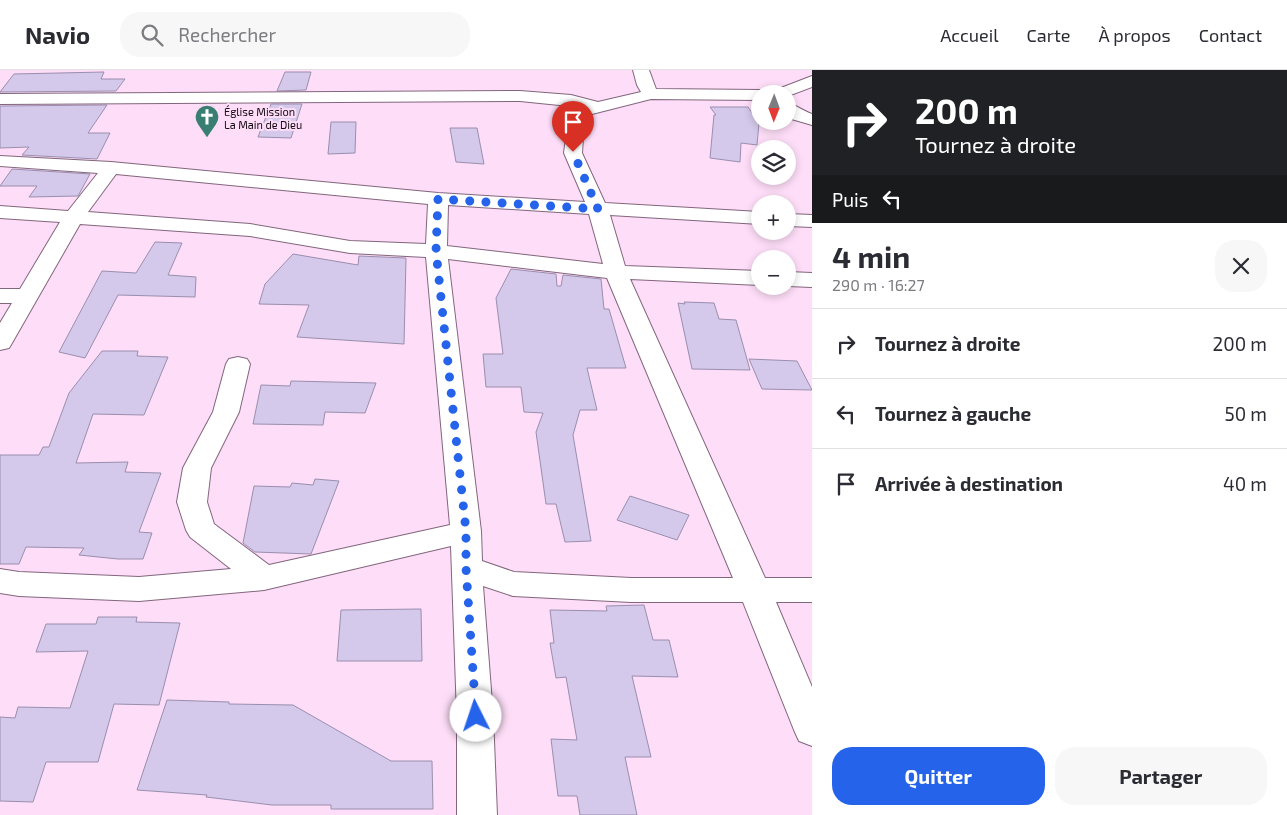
<!DOCTYPE html>
<html lang="fr">
<meta charset="utf-8">
<style>
body{margin:0;font-family:"Exo 2",sans-serif;background:#f7f7f7;color:#2b2b33;height:100vh;display:flex;flex-direction:column;font-size:19px;white-space:nowrap}
*{box-sizing:border-box;margin:0}
p{font-size:16px;color:#7c7c81}
.icon{flex:none;width:28px;height:28px;fill:none;stroke:currentColor;stroke-width:2;stroke-linecap:round;stroke-linejoin:round}
.map{position:relative;flex:1;overflow:hidden}
.details{display:flex;flex-direction:column;background:#fff;width:475px}
.details>*{flex:none}
.guide{background:#202124;color:#fff;overflow:hidden}
.needle{width:32px;rotate:181deg}
.controls{position:absolute;left:751px;top:15px;display:grid;gap:10px}
.controls a{display:grid;place-items:center;width:45px;height:45px;border-radius:50%;background:#fff;box-shadow:0 2px 8px #0003;font-size:25px}
.pin{position:absolute;display:grid;place-items:center;width:42px;height:42px;color:#fff;margin:-51px -21px;border-radius:50% 50% 50% 0;rotate:-45deg;box-shadow:0 0 5px #0007}
.pin .icon{rotate:45deg}
.me{position:absolute;width:55px;margin:-28px;rotate:356deg;stroke-linejoin:round;filter:drop-shadow(0 0 4px #0008)}
.turn{display:flex;align-items:center;gap:18px;height:105px;padding:0 20px;font-size:22px}
.turn .icon{width:65px;height:65px;stroke-width:2.5}
.turn b{display:block;font-size:35px;line-height:42px}
.then{display:flex;align-items:center;height:48px;padding:0 20px;background:#0003;gap:10px;font-size:19px}
.round{display:grid;place-items:center;flex:none;width:52px;height:52px;border-radius:20px;background:#f7f7f7}
.headline{display:flex;align-items:center;justify-content:space-between;height:85px;padding:0 20px}
h1{font-size:30px;font-weight:700;line-height:38px}
.action{display:flex;gap:10px;margin-top:auto;padding:10px 20px}
.action a{flex:1;height:58px;border-radius:20px;background:#2563eb;color:#fff;font-size:20px;font-weight:700;line-height:58px;text-align:center}
.action a+a{background:#f7f7f7;color:#2b2b33}
ul{padding:0;list-style:none}
li{display:flex;align-items:center;gap:15px;height:70px;padding:0 20px;border-top:1px solid #e1e1e2}
li div{flex:1}
li b{display:block;font-size:19px}
li em{font-style:normal}
header{display:flex;align-items:center;gap:30px;box-sizing:border-box;height:70px;padding:0 25px;background:#fff;border-bottom:1px solid #e1e1e2}
header strong{font-size:24px}
nav{display:flex;gap:28px;margin-inline-start:auto;font-size:18px}
.search{width:350px;height:45px;background:#f7f7f7;display:flex;align-items:center;gap:12px;box-sizing:border-box;padding:0 18px;border-radius:20px;color:#7c7c81;font-size:19px}
main{display:flex;flex:1;min-height:0}
.map>svg:first-child{display:block}
</style>
<header>
<strong>Navio</strong>
<div class="search"><svg class="icon" aria-label="search" viewBox="0 0 24 24"><circle cx="10" cy="10" r="6"/><path d="M15 15l6 6"/></svg>Rechercher</div>
<nav><a>Accueil</a><a>Carte</a><a>À propos</a><a>Contact</a></nav>
</header>
<main>
<div class="map">
<svg width="812" height="745" viewBox="0 0 812 745">
<rect width="100%" height="100%" fill="#fdddf7"/>
<path fill="#d5c9eb" stroke="#9a8eae" d="M104,2L101,9H125L116,21L0,22L14,4Z
M285,2H311L306,20L277,21Z
M271,34H302L291,68L258,67Z
M107,35L88,63H110L97,89L22,85L29,77L0,78V36Z
M710,37H748L759,53L757,75L741,73L740,92L710,88L714,45H716Z
M331,52H356L355,83L328,84Z
M450,58H477L484,94L456,92Z
M12,99L90,104L78,126L29,127L37,116H0Z
M155,172L182,173L168,205L196,207L195,227L118,225L85,288L59,282L102,201L136,203Z
M293,184L358,195L359,186L406,188L404,274L297,267L309,235L259,234L265,214Z
M511,199L556,204L557,216H561L563,205L601,209L604,239H609L626,298H587L597,340H580L573,365L591,471L565,472L556,434H546L536,362L543,343L524,342L521,317H486L483,284H503L496,228Z
M684,232L714,233L719,249L736,250L750,300L692,299L678,233L685,234Z
M102,281H138L137,286L168,287L144,345L93,344L76,393L128,392L125,402L161,403L139,462L152,463L143,489H118L79,485L84,478L26,477L19,494H0V385H39L43,377H49L69,323Z
M749,289L797,291L812,320L762,319Z
M291,311L376,313L365,343L325,342L323,355L253,354L261,315L290,316Z
M315,409L339,411L311,484L255,482L243,473L254,416L290,417L292,413L313,415Z
M630,426L689,445L677,470L617,450Z
M644,535L653,570H669L678,607L632,606L651,687H625L637,745H580L577,726H558L551,669L577,670L566,607L556,608L550,573H554L550,540L607,541L606,536Z
M421,539L422,591H337L341,540Z
M98,547H137L136,552L180,553L159,635L114,634L98,692H46L33,732L0,731V647L15,648L18,637L70,638L88,581L36,582L46,554H96Z
M167,630L229,632V634L293,635L391,691H432L433,739H331V735H272L206,727L207,725L137,720Z"/>
<g fill="none" stroke-linecap="round" stroke-linejoin="round">
<defs>
<path id="minor" d="M633,0H649L656,19L760,20L767,24H760V30L651,29L592,44L584,53L582,83L605,133L760,142V154L610,145L625,196L760,201V215L630,209L765,508H812V532H776L812,617V676L799,671L794,660L743,532H631L513,526L483,516L493,646L497,745H457V646L451,476L264,520L139,531L19,526L0,523V499L19,502L139,507L231,499L190,467L186,460L177,432L183,398L213,342L226,294L229,289L238,287L247,289L250,294L239,342L211,398L207,432L214,454L269,495L450,455L426,187L350,183L250,166L80,154L12,273L9,278L0,280V253L12,233H0V219H20L60,152L0,148V136L68,141L98,103L0,96V86L111,92L438,123L585,132L564,83L568,52L579,37L520,31L0,34V24L520,21L571,25L598,32L641,22L637,15ZM116,104L428,134L426,174L350,171L250,154L88,142ZM448,135L589,144L603,194L447,176ZM448,189L607,208L733,508H631L514,502L482,491L481,461Z
M812,6V17L788,26V24H771L773,21Z
M788,33C796,35 803,41 812,44V55L788,48Z
M788,144L812,145V157L788,156Z
M788,202L812,203V217L788,216Z"/>
</defs>
<use href="#minor" stroke="#82667d" stroke-width="2"/>
<use href="#minor" fill="#fff" fill-rule="evenodd"/>
</g>
<g fill="none" stroke-linecap="round" stroke-linejoin="round">
<path stroke="#2563eb" stroke-width="9" stroke-dasharray="0 16.2" d="M476,646L466,498V461L436,181L438,129L598,139L573,82"/>
</g>
<defs>
<symbol id="church-pin" viewBox="-11 -11 22 30"><path d="M0 17L-7.5 6A9.5 9.5 0 1 1 7.5 6Z" fill="#397e72" stroke="#fdddf7"/><path d="M-1.2-6h2.4v3.5h3.3v2.4h-3.3V6h-2.4V-.1h-3.3v-2.4h3.3Z" fill="#fff"/></symbol>
</defs>
<g fill-rule="evenodd">
<use href="#church-pin" x="193" y="33" width="28" height="38"/>
</g>
<g text-anchor="middle" dominant-baseline="central" stroke-width="4" stroke-linejoin="round" paint-order="stroke">
<g font-size="11" fill="#140a12" stroke="#fdddf7" text-anchor="start">
<text x="224" y="41">Église Mission<tspan x="224" dy="13">La Main de Dieu</tspan></text>
</g>
</g>
</svg>
<div class="controls">
<a><svg class="needle" viewBox="-14 -14 28 28"><path d="M0-13l5 13h-10z" fill="#e53935"/><path d="M0 13l5-13h-10z" fill="#7c7c81"/></svg></a>
<a><svg class="icon" aria-label="layers" viewBox="0 0 24 24"><path d="M12 4l9 5-9 5-9-5zM3 14l9 5 9-5"/></svg></a>
<a>+</a>
<a>−</a>
</div>
<div class="pin" style="left:573px;top:82px;background:#d93025"><svg class="icon" aria-label="arrive" viewBox="0 0 24 24"><path d="M6 21V4h12l-3 4 3 4H6"/></svg></div>
<svg class="me" style="left:476px;top:646px" viewBox="-20 -20 40 40"><circle r="19" fill="#fff"/><path d="M0-13L10 11 0 6-10 11z" fill="#2563eb"/></svg>
</div>
<section class="details">
<div class="guide">
<div class="turn"><svg class="icon" aria-label="right" viewBox="0 0 24 24"><path d="M7 20v-9h11M14 6l5 5-5 5"/></svg><div><b>200 m</b>Tournez à droite</div></div>
<div class="then">Puis<svg class="icon" aria-label="left" viewBox="0 0 24 24"><path d="M17 20v-9H6M10 6l-5 5 5 5"/></svg></div>
</div>
<div class="headline"><div><h1>4 min</h1><p>290 m · 16:27</p></div><a class="round"><svg class="icon" aria-label="close" viewBox="0 0 24 24"><path d="M6 6l12 12M18 6L6 18"/></svg></a></div>
<ul>
<li><svg class="icon" aria-label="right" viewBox="0 0 24 24"><path d="M7 20v-9h11M14 6l5 5-5 5"/></svg><div><b>Tournez à droite</b></div><em>200 m</em></li>
<li><svg class="icon" aria-label="left" viewBox="0 0 24 24"><path d="M17 20v-9H6M10 6l-5 5 5 5"/></svg><div><b>Tournez à gauche</b></div><em>50 m</em></li>
<li><svg class="icon" aria-label="arrive" viewBox="0 0 24 24"><path d="M6 21V4h12l-3 4 3 4H6"/></svg><div><b>Arrivée à destination</b></div><em>40 m</em></li>
</ul>
<div class="action"><a>Quitter</a><a>Partager</a></div>
</section>
</main>
